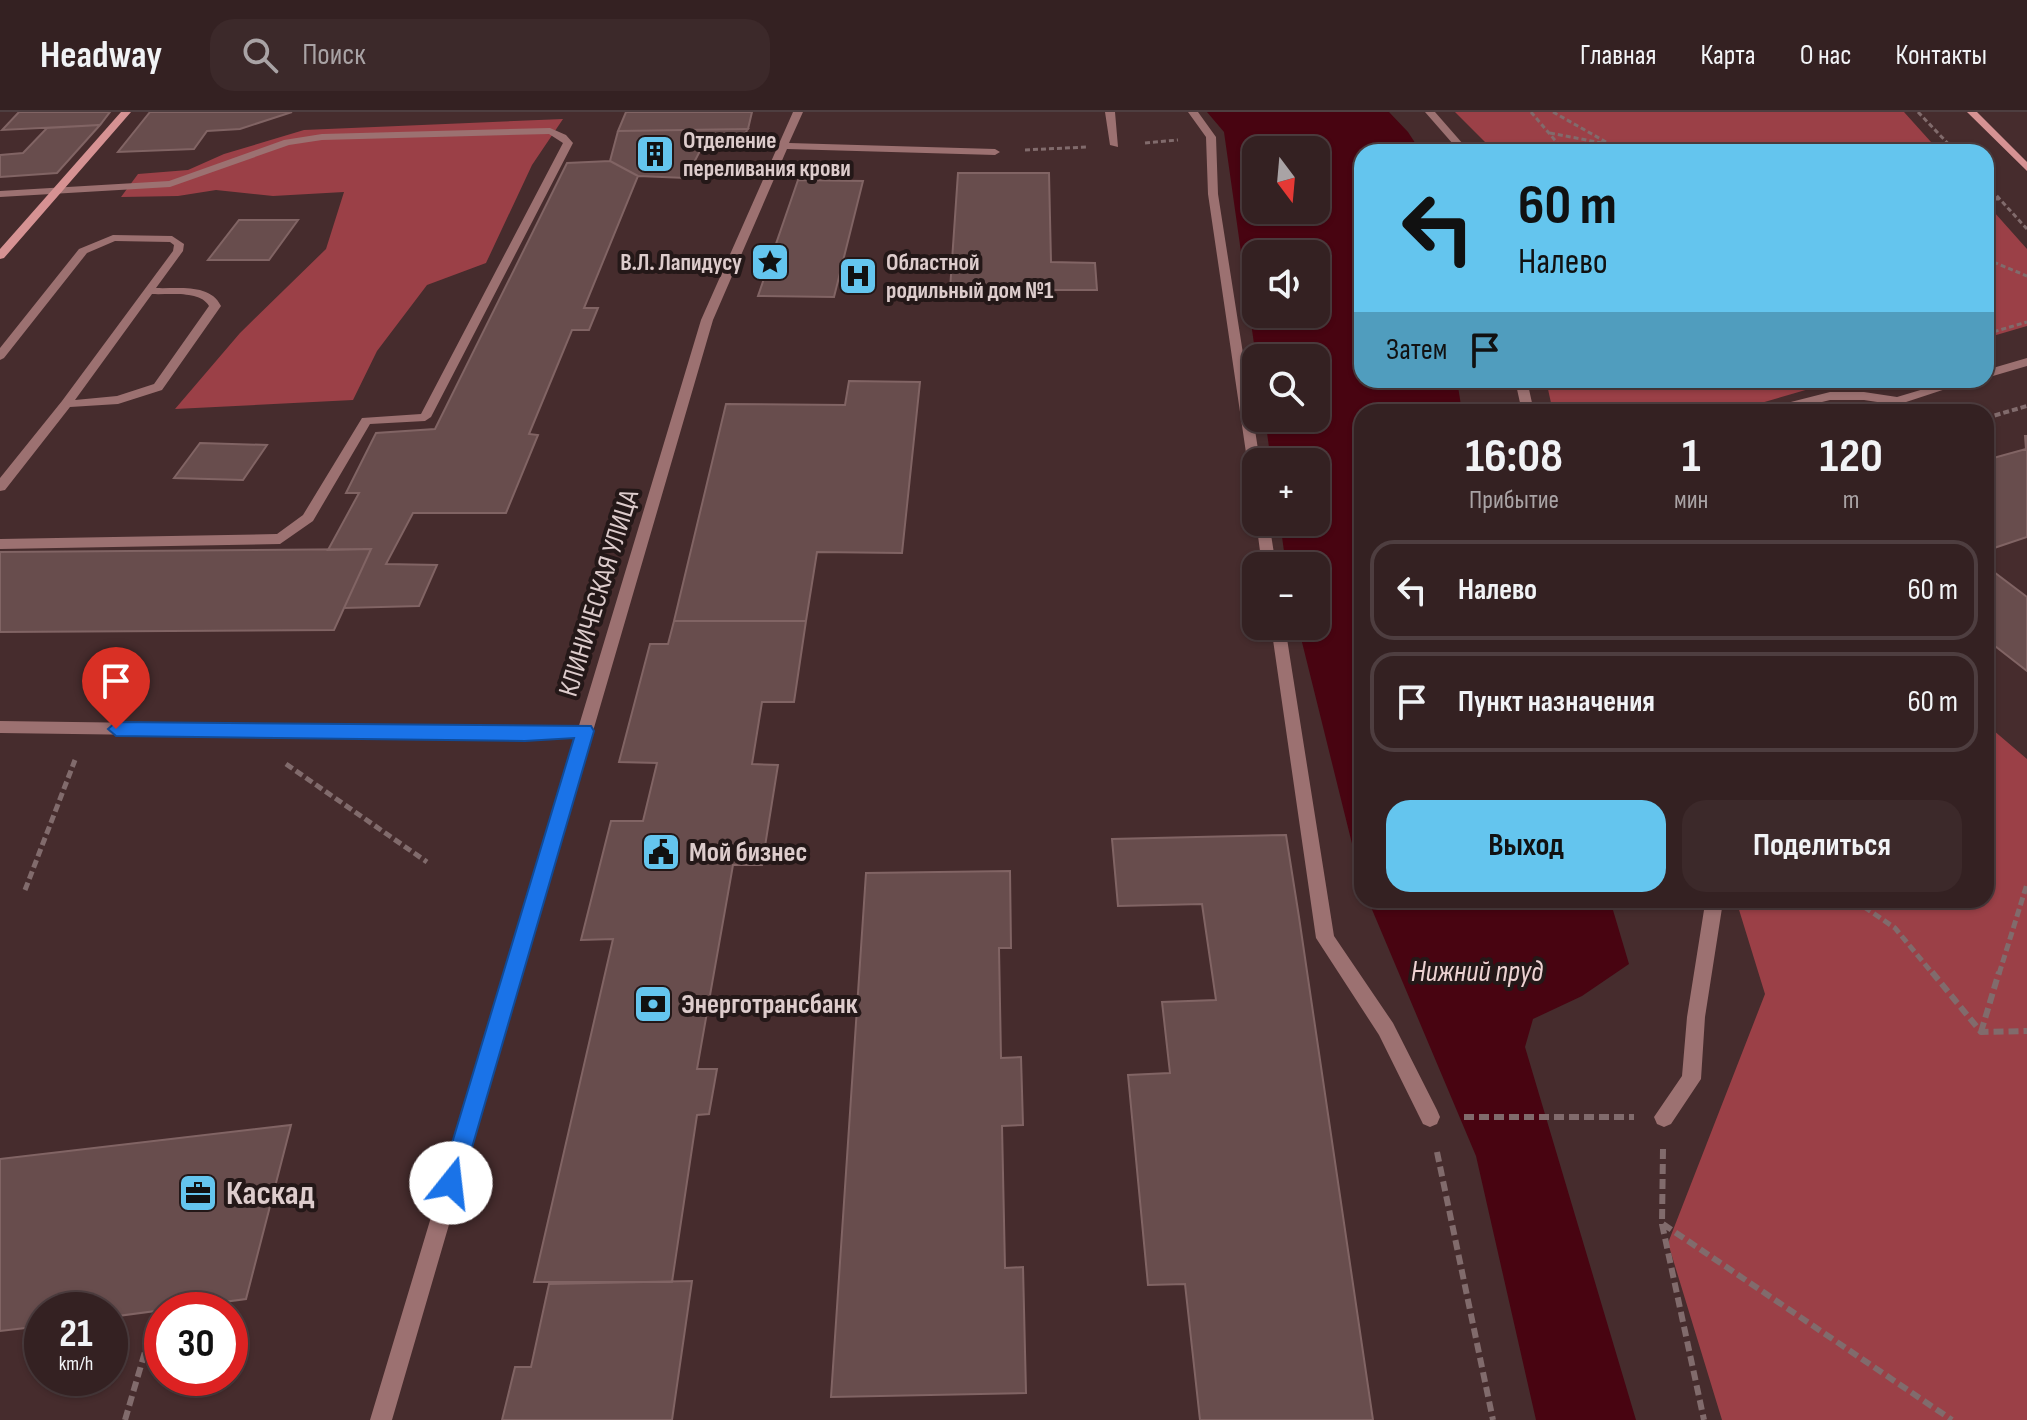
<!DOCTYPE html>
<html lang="ru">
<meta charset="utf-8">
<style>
body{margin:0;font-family:"Sofia Sans Condensed",sans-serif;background:#3c292a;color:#f1f3f6;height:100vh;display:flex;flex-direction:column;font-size:30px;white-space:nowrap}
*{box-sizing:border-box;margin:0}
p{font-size:26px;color:#a9a3a5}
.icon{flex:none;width:44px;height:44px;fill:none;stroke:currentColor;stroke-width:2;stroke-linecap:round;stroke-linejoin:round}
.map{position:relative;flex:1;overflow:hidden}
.drawer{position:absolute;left:1354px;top:292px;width:640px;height:504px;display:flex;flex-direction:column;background:#342122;border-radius:24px;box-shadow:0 2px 6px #0004,0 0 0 2px #4e3e40}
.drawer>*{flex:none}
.banner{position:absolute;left:1354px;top:32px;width:640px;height:244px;border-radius:24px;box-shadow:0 2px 6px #0004,0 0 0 2px #4e3e40;background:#64c5ee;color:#111;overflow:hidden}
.needle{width:52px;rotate:164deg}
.buttons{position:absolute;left:1242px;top:24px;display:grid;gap:16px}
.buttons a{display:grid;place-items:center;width:88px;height:88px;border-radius:16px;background:#342122;box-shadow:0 2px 6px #0004,0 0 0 2px #4e3e40;font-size:40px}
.speed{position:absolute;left:24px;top:1180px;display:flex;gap:16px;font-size:40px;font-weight:700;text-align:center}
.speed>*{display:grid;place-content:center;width:104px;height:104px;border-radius:50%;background:#342122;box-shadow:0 2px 6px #0004,0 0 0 2px #4e3e40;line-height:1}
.speed small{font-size:20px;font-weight:400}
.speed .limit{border:12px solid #d22;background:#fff;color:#111}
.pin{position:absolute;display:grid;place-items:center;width:68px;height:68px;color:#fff;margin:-82px -34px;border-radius:50% 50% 50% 0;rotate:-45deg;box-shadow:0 0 8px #0007}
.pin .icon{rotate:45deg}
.me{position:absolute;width:88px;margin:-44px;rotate:16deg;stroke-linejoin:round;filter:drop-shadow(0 0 6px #0008)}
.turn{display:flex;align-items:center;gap:28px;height:168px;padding:0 32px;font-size:36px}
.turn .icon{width:104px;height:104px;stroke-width:2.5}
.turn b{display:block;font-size:56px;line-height:68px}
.then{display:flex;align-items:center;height:76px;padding:0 32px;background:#0003;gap:16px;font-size:30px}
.eta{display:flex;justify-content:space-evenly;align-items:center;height:136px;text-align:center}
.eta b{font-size:48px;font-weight:700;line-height:56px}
.button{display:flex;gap:16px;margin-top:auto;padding:16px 32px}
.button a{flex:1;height:92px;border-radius:24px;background:#64c5ee;color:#111;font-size:32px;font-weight:700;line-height:92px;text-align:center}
.button a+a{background:#3c292a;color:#f1f3f6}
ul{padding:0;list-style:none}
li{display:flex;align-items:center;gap:24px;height:100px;margin:0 16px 12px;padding:0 16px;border:4px solid #4e3e40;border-radius:24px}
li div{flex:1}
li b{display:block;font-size:30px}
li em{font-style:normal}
header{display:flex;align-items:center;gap:48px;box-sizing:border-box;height:112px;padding:0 40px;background:#342122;border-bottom:2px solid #4e3e40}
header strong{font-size:38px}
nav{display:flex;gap:44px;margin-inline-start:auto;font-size:28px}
.search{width:560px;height:72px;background:#3c292a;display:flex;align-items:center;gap:20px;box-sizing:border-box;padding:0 28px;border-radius:24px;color:#a9a3a5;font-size:30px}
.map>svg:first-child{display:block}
</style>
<header>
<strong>Headway</strong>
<div class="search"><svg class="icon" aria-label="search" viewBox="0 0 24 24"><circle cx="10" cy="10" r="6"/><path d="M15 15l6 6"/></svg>Поиск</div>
<nav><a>Главная</a><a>Карта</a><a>О нас</a><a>Контакты</a></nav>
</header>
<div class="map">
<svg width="2027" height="1308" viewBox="0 0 2027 1308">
<rect width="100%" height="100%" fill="#462c2d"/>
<path fill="#9b4047" d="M1455,0H1904L1940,40H1495Z
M563,7L532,53L486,151L427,173L377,239L353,288L175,297L240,221L326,137L344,80L273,84L216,78L178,84L121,85L138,62L188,58L224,42L304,18Z
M1986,91L2027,137V214L1986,226Z
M1546,268H1840L1730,300H1553Z
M1986,612L2027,647V1308H1722L1668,1131L1765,882L1736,788H1986Z"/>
<path fill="#480411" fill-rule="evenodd" d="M1207,0H1389L1408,20L1421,40H1362V268H1457L1462,300H1362V772L1298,514H1316V454H1286L1280,410H1316V350H1271L1265,306H1316V246H1256L1224,20ZM1256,38H1316V98H1256ZM1256,142H1316V202H1256Z
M1368,788H1610L1629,852L1582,884L1533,907L1525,935L1636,1308H1536L1476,1044Z"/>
<path fill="#684d4d" stroke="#816464" stroke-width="2" d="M19,0H110L100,13L2,18Z
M150,0H292L240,17L207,19L194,37L118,40Z
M626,0H752L748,17L618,19Z
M100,13L57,61L0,65V43L23,41L47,16Z
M748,17L736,35H702L686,66L638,64L610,49L618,19Z
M610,49L638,64L584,196H598L589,218H572L529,322L538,323L506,401H413L386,452L437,453L419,494L344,496L371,437L328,438L359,381H346L376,321L435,317L567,51Z
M958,61H1049L1051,150L1095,151L1097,178H950Z
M798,68L863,69L834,185L758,184Z
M239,108H298L269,148H208Z
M849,269L920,270L902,441L817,440L806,509H674L726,292L845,293Z
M2025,324H2027V425L1988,438L1986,348L2026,337Z
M200,331L267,333L243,368L174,366Z
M371,437L334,518L0,520V440Z
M1986,454L2027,485V559L1986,527Z
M674,509H806L794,590H762L752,652L778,653L762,753H733L697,957H717L709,1002L697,1003L672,1170H534L613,827L581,828L611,709H643L657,651L619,650L650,532H668Z
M1286,723L1299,805L1373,1308H1200L1185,1172L1148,1173L1128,963L1170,961L1162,890L1216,888L1202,792L1118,794L1112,727Z
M1010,759L1011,836H999L1001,946L1021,945L1023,1013L1002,1014L1005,1156L1023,1155L1026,1281L831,1285L866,761Z
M291,1013L246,1187L110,1205V1198H42V1214L0,1219V1047Z
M692,1169L672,1308H502L515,1255H531L549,1172Z"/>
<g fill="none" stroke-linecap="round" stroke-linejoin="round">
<path stroke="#816b6c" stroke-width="3" stroke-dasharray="5 3" stroke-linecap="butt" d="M1531,0L1565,40
M1553,0L1606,30
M1918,0L1956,40
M1550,21L1648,40
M1145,31L1178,28
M1025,38L1087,35
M1986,72L2027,117
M1986,87H1999
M1986,147L2027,164
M1986,222L2027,210"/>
<path stroke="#816b6c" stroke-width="4" stroke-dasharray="6 3" stroke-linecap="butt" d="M1715,300L1737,294
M1986,306L2027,294"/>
<path stroke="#816b6c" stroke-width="5" stroke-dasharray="8 4" stroke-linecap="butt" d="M286,652L427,750
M25,778L75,648
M1854,788L1895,816L1933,862
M1999,862L2027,772"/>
<path stroke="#816b6c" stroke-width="6" stroke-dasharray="10 5" stroke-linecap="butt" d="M1932,860L1981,920L2027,919
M1981,920L1999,860
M1464,1005H1634
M1663,1037L1662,1112L1704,1308
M1437,1040L1493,1308
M1663,1112L1952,1308
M125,1308L157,1199"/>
<path fill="#9c7171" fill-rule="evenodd" d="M550,16L566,23L573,31L431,305L425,309L370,312L313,409L280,432L0,437V427L277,422L303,403L362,306L421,302L563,31L549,22L322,28L289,33L170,75L0,85V79L169,69L284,28L322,22Z
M113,123L172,124L184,132L183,139L156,176C178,177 210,171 221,194L162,278L118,292L70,295L5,378L0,379V366L62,289L173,139L174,133L170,130L115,129L87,141L4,246L0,248V236L79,137ZM152,182C169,183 200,178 209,194L154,272L117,284L75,288Z
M2027,246V254L1986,266V258Z
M1954,268H1973L1897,293L1864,288H1830L1782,300H1761L1763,297L1830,280H1864L1897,285Z
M0,609L525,616L585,613L593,619L585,625L525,628L0,621Z"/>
<path fill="#9c7171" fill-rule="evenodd" d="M793,0H803L789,31L995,37L1000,40L995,43L787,37L713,208L392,1308H370L701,208Z
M1105,0H1115L1118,35L1110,33Z
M1188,0H1198L1216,25L1218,82L1260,350H1256V372L1250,368L1208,82L1206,25Z
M1425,0H1435L1470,40H1460Z
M1515,268H1527L1534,300H1522Z
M1256,409L1269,410L1276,454H1262Z
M1271,514H1285L1334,824L1393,911L1437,998L1440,1005L1437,1012L1430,1015L1423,1012L1379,923L1316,826Z
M1698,788H1717L1722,796L1705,905L1701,967L1671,1012L1664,1015L1657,1012L1654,1005L1682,964L1687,905L1704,798Z"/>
<path fill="#d69293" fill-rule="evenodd" d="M121,0H131L4,146L0,147V137Z
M1967,0H1977L2027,50V59Z"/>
</g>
<path fill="#1a73e8" stroke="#114b97" stroke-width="2" d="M116,610L591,614L594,619L459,1080L451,1083L443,1080L440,1071L574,626L525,629L116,624L108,617Z"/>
<defs>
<symbol id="building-square" viewBox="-11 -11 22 22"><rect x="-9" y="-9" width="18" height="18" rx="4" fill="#64c5ee" stroke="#241818"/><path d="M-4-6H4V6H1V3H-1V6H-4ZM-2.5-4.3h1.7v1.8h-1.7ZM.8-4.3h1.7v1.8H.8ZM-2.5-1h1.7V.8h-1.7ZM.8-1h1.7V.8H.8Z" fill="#111"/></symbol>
<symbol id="sight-square" viewBox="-11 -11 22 22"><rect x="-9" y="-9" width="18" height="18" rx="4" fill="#64c5ee" stroke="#241818"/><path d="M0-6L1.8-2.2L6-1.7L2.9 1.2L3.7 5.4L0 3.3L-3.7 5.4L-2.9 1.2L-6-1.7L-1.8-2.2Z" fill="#111"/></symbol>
<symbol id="hospital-square" viewBox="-11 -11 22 22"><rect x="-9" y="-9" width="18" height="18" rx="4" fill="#64c5ee" stroke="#241818"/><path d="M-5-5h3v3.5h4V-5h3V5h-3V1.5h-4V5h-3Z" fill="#111"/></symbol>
<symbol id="civic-square" viewBox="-11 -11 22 22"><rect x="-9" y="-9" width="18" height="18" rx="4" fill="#64c5ee" stroke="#241818"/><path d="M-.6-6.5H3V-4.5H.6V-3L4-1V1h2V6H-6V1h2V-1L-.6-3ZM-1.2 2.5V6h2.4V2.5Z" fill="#111"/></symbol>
<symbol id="bank-square" viewBox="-11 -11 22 22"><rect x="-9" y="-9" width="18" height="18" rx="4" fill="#64c5ee" stroke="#241818"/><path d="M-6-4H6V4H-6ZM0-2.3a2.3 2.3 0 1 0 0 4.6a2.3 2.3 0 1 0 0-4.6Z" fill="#111"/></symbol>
<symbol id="office-square" viewBox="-11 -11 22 22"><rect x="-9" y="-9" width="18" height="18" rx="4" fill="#64c5ee" stroke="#241818"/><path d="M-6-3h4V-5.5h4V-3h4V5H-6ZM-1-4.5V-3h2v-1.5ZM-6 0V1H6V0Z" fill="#111"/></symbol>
</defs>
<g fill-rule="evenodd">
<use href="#building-square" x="633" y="20" width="44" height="44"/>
<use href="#sight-square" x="748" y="128" width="44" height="44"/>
<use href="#hospital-square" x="836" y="142" width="44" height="44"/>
<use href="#civic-square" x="639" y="718" width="44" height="44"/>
<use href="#bank-square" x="631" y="870" width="44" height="44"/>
<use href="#office-square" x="176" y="1059" width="44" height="44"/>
</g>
<g text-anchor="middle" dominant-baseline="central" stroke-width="8" stroke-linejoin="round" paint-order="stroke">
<g font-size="24" font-weight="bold" fill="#dcc" stroke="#241818" text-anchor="start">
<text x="683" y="28">Отделение<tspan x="683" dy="28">переливания крови</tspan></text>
<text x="742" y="150" text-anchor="end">В.Л. Лапидусу</text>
<text x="886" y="150">Областной<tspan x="886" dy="28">родильный дом №1</tspan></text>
</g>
<g font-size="28" fill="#dcc" stroke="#241818">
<text transform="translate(599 481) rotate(-73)">КЛИНИЧЕСКАЯ УЛИЦА</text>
</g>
<g font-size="28" font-weight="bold" fill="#dcc" stroke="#241818" text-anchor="start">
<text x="689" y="740">Мой бизнес</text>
<text x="681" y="892">Энерготрансбанк</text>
</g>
<g font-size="30" font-style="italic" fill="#edd2d2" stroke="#241818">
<text x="1477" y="860">Нижний пруд</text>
</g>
<g font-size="34" font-weight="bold" fill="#dcc" stroke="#241818" text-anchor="start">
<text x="226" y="1081">Каскад</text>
</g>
</g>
</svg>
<div class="buttons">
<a><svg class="needle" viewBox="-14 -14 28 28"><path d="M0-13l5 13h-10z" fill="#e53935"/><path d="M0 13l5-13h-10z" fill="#a9a3a5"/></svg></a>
<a><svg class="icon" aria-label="sound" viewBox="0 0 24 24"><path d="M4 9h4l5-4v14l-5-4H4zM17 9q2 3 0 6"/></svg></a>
<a><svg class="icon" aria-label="search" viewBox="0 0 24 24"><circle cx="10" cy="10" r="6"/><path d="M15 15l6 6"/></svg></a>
<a>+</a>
<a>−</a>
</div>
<div class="speed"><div>21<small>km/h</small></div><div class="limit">30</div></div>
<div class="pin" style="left:116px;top:617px;background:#d93025"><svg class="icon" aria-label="arrive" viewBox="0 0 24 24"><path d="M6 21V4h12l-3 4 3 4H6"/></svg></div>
<svg class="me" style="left:451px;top:1071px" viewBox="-20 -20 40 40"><circle r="19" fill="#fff"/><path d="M0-13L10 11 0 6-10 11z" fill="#1a73e8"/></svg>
<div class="banner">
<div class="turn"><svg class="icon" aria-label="left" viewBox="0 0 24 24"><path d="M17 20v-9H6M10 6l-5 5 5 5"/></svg><div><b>60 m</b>Налево</div></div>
<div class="then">Затем<svg class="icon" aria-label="arrive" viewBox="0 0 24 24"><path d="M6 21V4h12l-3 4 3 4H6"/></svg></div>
</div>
<section class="drawer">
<div class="eta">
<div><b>16:08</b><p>Прибытие</p></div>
<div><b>1</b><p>мин</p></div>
<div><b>120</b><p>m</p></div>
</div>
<ul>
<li><svg class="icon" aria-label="left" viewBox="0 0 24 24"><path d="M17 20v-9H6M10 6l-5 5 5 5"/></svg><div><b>Налево</b></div><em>60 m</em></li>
<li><svg class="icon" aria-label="arrive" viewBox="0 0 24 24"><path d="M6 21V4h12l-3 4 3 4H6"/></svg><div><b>Пункт назначения</b></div><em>60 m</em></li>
</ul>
<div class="button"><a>Выход</a><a>Поделиться</a></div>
</section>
</div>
